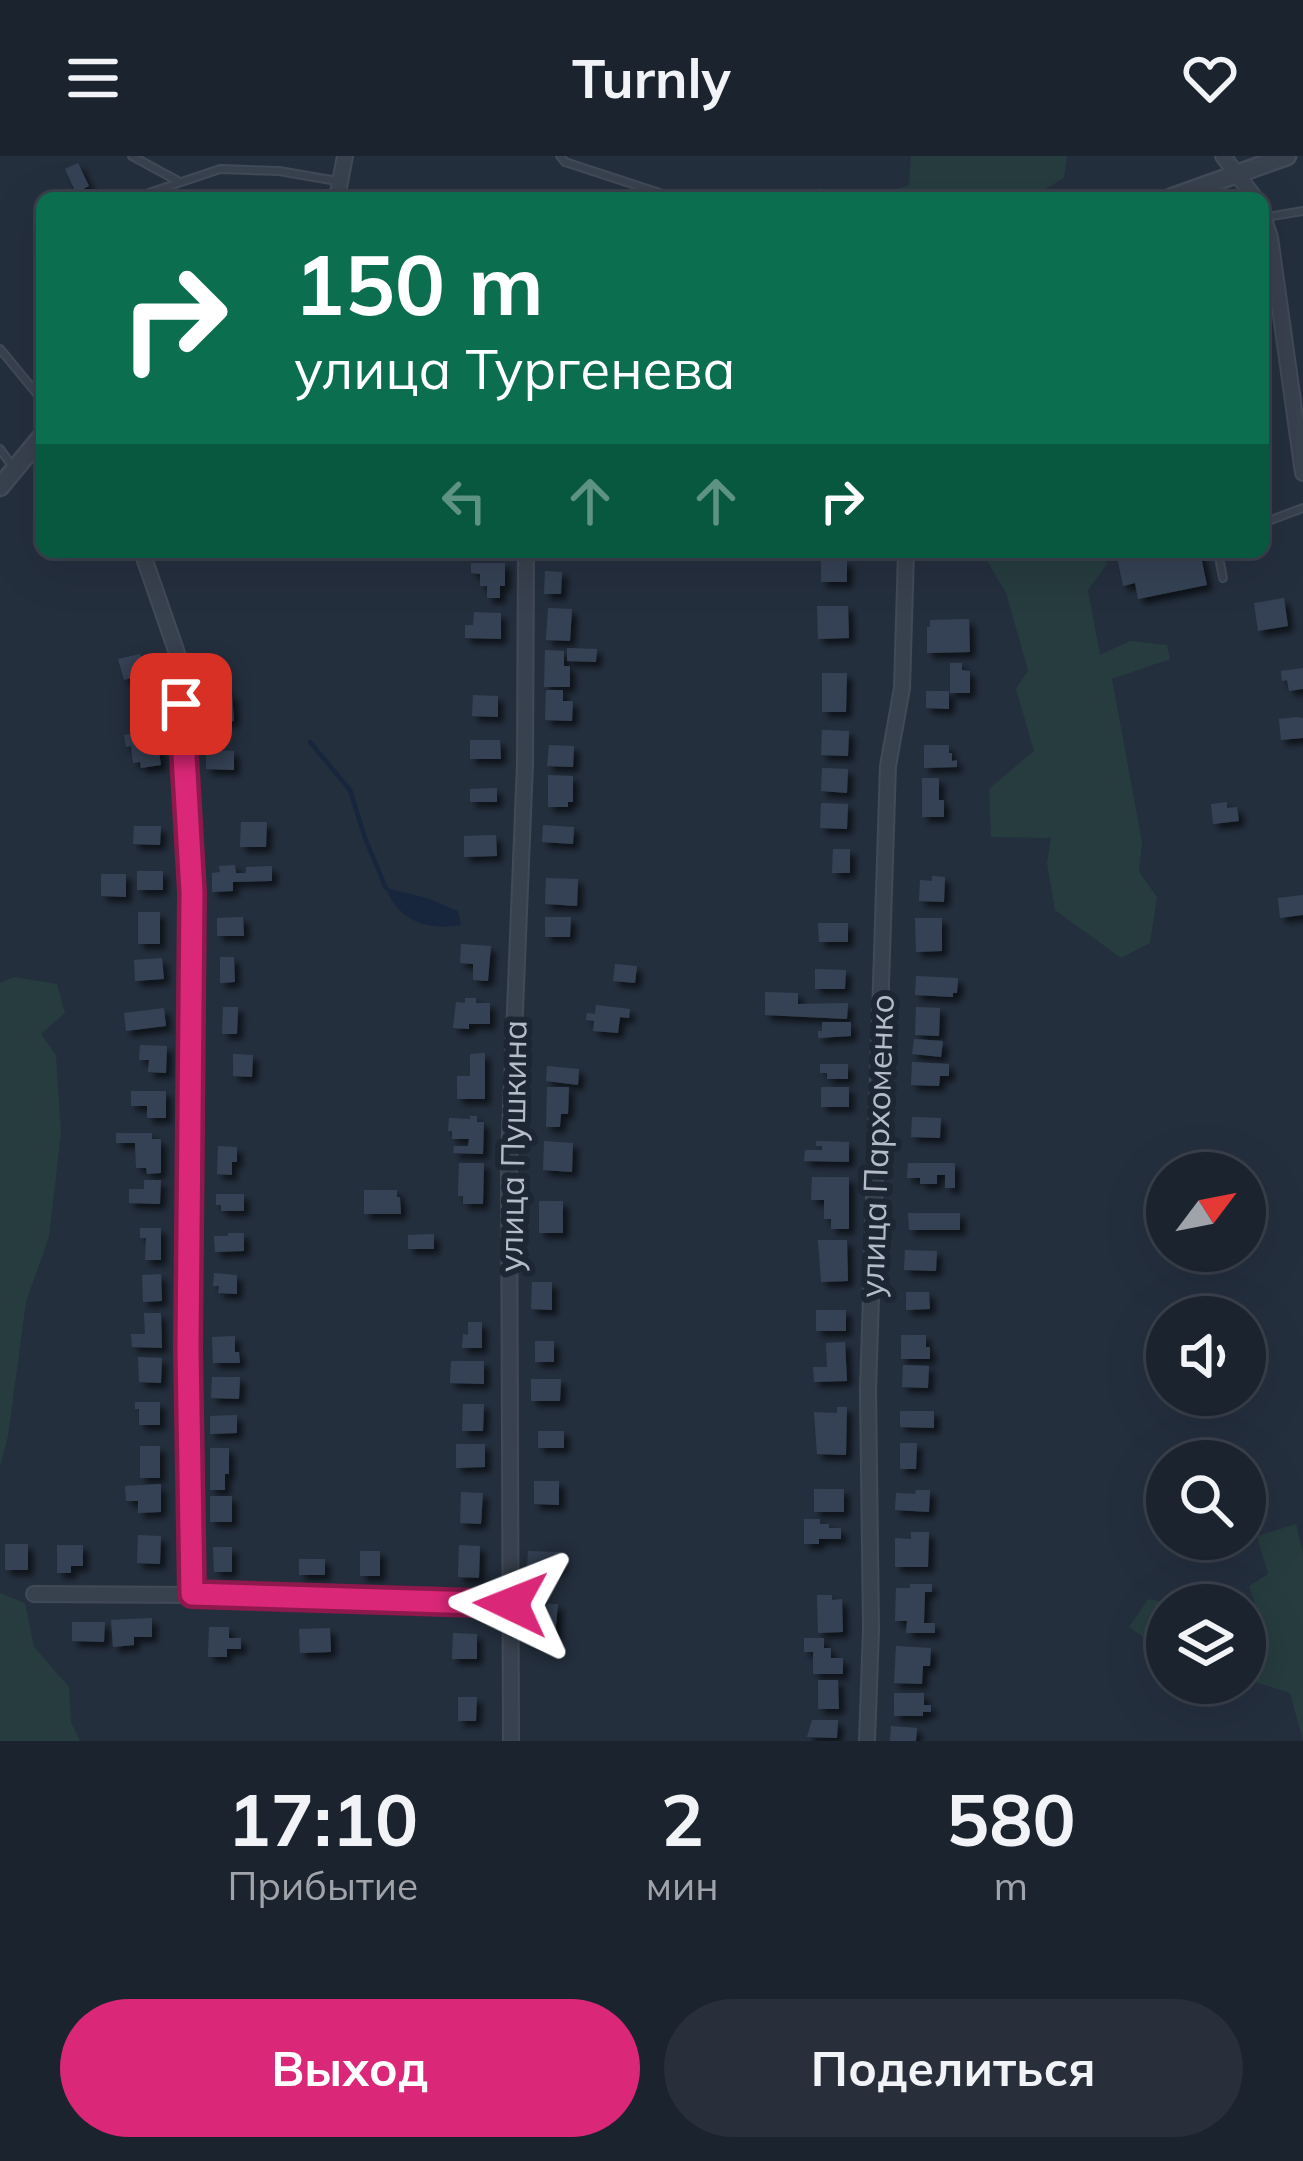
<!DOCTYPE html>
<html lang="ru">
<meta charset="utf-8">
<style>
body{margin:0;font-family:Mulish,sans-serif;background:#282f3a;color:#f1f3f6;height:100vh;display:flex;flex-direction:column;font-size:45px;white-space:nowrap}
*{box-sizing:border-box;margin:0}
p{font-size:39px;color:#a0a4aa}
.icon{flex:none;width:66px;height:66px;fill:none;stroke:currentColor;stroke-width:2;stroke-linecap:round;stroke-linejoin:round}
.map{position:relative;height:1585px;overflow:hidden}
.sheet{display:flex;flex-direction:column;background:#1b232e;flex:1}
.sheet>*{flex:none}
.hud{position:absolute;left:36px;top:36px;width:1233px;height:366px;border-radius:18px;box-shadow:0 12px 48px #0002,0 0 0 3px #39404a;background:#0b6e4f;color:#fff;overflow:hidden}
.needle{width:78px;rotate:58deg}
.fabs{position:absolute;left:1146px;top:996px;display:grid;gap:24px}
.fabs a{display:grid;place-items:center;width:120px;height:120px;border-radius:50%;background:#1b232e;box-shadow:0 12px 48px #0002,0 0 0 3px #39404a;font-size:60px}
.pin{position:absolute;display:grid;place-items:center;width:102px;height:102px;color:#fff;margin:-51px;border-radius:24px;box-shadow:0 6px 18px #0006}
.me{position:absolute;width:132px;margin:-66px;rotate:272deg;stroke-linejoin:round;filter:drop-shadow(0 0 9px #0008)}
.turn{display:flex;align-items:center;gap:42px;height:252px;padding:0 60px;font-size:54px}
.turn .icon{width:156px;height:156px;stroke-width:2.5}
.turn b{display:block;font-size:84px;line-height:102px}
.lanes{display:flex;align-items:center;height:114px;padding:0 60px;background:#0003;justify-content:center;gap:60px;direction:ltr}
.lanes .off{opacity:.35}
.eta{display:flex;justify-content:space-evenly;align-items:center;height:204px;text-align:center}
.eta b{font-size:72px;font-weight:700;line-height:84px}
.button{display:flex;gap:24px;margin-top:auto;padding:24px 60px}
.button a{flex:1;height:138px;border-radius:72px;background:#db2777;color:#fff;font-size:48px;font-weight:700;line-height:138px;text-align:center}
.button a+a{background:#282f3a;color:#f1f3f6}
header{display:flex;justify-content:space-between;align-items:center;height:156px;padding:0 60px;background:#1b232e;font-size:54px;font-weight:700}
.map>svg:first-child{display:block}
</style>
<header><svg class="icon" aria-label="menu" viewBox="0 0 24 24"><path d="M4 6h16M4 12h16M4 18h16"/></svg>Turnly<svg class="icon" aria-label="heart" viewBox="0 0 24 24"><path d="M12 20l-8-8c-3-5 5-10 8-4 3-6 11-1 8 4z"/></svg></header>
<div class="map">
<svg width="1303" height="1585" viewBox="0 0 1303 1585">
<defs>
<filter id="shadow"><feDropShadow dx="5.5" dy="5.5" stdDeviation="3" flood-color="#0009"/></filter>
</defs>
<rect width="100%" height="100%" fill="#242f3e"/>
<path fill="#263c3f" d="M911,0H1067L1064,22L1031,42H817L818,32L873,40L909,29Z
M982,396H1106L1107,408L1088,434L1100,499L1130,485L1167,489L1170,503L1112,523L1142,686L1139,716L1157,741L1150,787L1121,802L1055,754L1047,707L1051,682L991,681L989,633L1034,595L1016,533L1028,514L1006,437Z
M14,821L57,828L65,857L41,878L56,899L61,977L49,1081L26,1146L8,1280L0,1311V827Z
M1296,1368L1303,1398V1585L1290,1537L1245,1523V1455L1255,1448L1249,1430L1268,1418L1257,1380Z
M0,1437L25,1447L34,1491L69,1531L71,1566L80,1585H0Z
M1148,1443L1182,1449H1167V1523L1157,1519L1160,1494L1129,1471Z"/>
<path fill="#17263c" d="M386,732L427,742L458,755L461,769C428,775 398,765 386,732Z"/>
<g fill="none" stroke-linecap="round" stroke-linejoin="round">
<path stroke="#17263c" stroke-width="4.5" d="M310,586L350,634L365,682L386,732"/>
</g>
<path fill="#364354" filter="url(#shadow)" d="M78,7L89,30L76,37L65,13Z
M1129,396H1200L1207,429L1138,443L1135,427L1123,430L1117,401L1129,398Z
M821,405H847V426H821Z
M471,407H505V430H500V442H487V430H480V418L471,417Z
M545,415L562,416L561,438H544Z
M1284,442L1288,470L1258,475L1254,447Z
M817,450H848L849,482L818,483Z
M548,452L572,453L570,485L546,484Z
M474,456L501,457V483L465,482V469H473Z
M969,463L970,496L927,497V471H930V464Z
M567,492L597,493L596,506L567,505Z
M545,494L564,495V510H570V531H544Z
M140,498L146,518L124,524L118,503Z
M950,507H962V514L970,515V537H950Z
M1303,512V533L1289,535L1287,524L1282,525L1281,515Z
M822,517H847L846,556H822Z
M226,531V538H232L234,565L211,567L209,539L216,538V532Z
M546,534H563V545H573L572,565L545,564Z
M926,535H949V553L926,552Z
M473,539L498,540V561L472,560Z
M156,544L157,560L132,561L131,545Z
M1297,561L1303,562V582L1281,584L1279,563Z
M156,574L161,609L141,612L140,606L133,607L131,590L126,591L124,579Z
M822,574L849,575L848,600L821,599Z
M470,584H500L501,603H470Z
M549,589L574,590L573,611L547,610Z
M924,589H949V597H952V605L957,604V611L924,612Z
M206,594L234,595V614L206,613Z
M822,612L848,613L847,637L821,635Z
M548,619L573,620V646H568V651H548Z
M922,622H939V644H944V661H922Z
M497,632V646H470V633Z
M1227,646V652L1237,651L1239,665L1213,668L1211,648Z
M821,647L848,648L847,673L820,672Z
M241,666H267L266,691H240Z
M543,669L574,671L573,688L542,686Z
M134,670H161L160,689L133,688Z
M496,679L497,700L464,701V680Z
M833,693H850V717H832Z
M235,709L236,717H246V711L272,710V725L233,726V735L212,736V717L220,716L219,710Z
M137,715H163V734H137Z
M101,718H126V741L101,740Z
M932,720L945,721L944,746L919,745L920,724L932,725Z
M546,722L578,723L577,750L545,748Z
M1303,739V759L1280,762L1278,742Z
M138,756H160V788H138Z
M243,761L244,780H217V762Z
M545,761H571L570,781H545Z
M915,762H942V795L916,796Z
M818,767H848V786H819Z
M461,788L491,790L488,825L473,824V808L460,807Z
M220,801H234L235,826L220,827Z
M162,802L164,823L135,825L134,804Z
M615,808L637,810L635,827L613,825Z
M815,813L846,814L845,833H815Z
M916,820L958,822L957,837H953V841L915,839Z
M765,836L798,837V848L848,847L847,863L765,859Z
M465,842H476V847H490V868H469V873L453,872L456,846L465,847Z
M596,849L630,853L629,862L620,861L618,877L593,875L594,865L586,864L587,857L595,858Z
M223,851H238L237,878H222Z
M916,851L940,852L939,880L915,879Z
M164,852L166,870L126,875L124,857Z
M822,866H851V880L818,882V875H822Z
M914,883L943,885L941,901L912,898Z
M140,889L167,890L166,917L148,916L149,904H139Z
M485,897V943H457V920H470V898Z
M233,898L253,899L252,921L233,920Z
M912,906L949,908V920H940L939,930L911,929Z
M820,908H848V923H827V917H820Z
M547,910L579,913L578,929L546,925Z
M547,931H569L568,958H561L560,971H546Z
M821,931H849V951H821Z
M131,935H166V962H147V950H131Z
M470,960H477V966H484L483,998L453,997L454,990H468L469,983H452V975H448L449,962L470,963Z
M912,961L941,962L940,982L911,981Z
M116,977H152V983H161V1017L147,1018L146,1012H136L135,987H116Z
M544,985L573,987L572,1016L543,1014Z
M816,985L849,986V1006L804,1005L805,994H822V990H816Z
M218,990L237,991V1006H232V1019L217,1018Z
M459,1007H484L483,1048H463V1040H458Z
M908,1007H955V1032H945V1019H937V1028H920V1022H907Z
M812,1021H849V1073H831V1063H824V1044H811Z
M144,1024H161L160,1048L129,1047V1033H144Z
M364,1034H397V1041H400L401,1058H364Z
M216,1038H244V1055H221V1049H216Z
M539,1045H563V1077H539Z
M908,1057H960V1074H909Z
M140,1072H161V1104H145L146,1082H140Z
M228,1077H244V1095L215,1096L214,1080H228Z
M434,1078V1093H408V1079Z
M818,1084H847L848,1125L821,1126Z
M905,1094L937,1095L936,1115L904,1114Z
M214,1117L237,1119V1138L218,1137L219,1130H213Z
M161,1118L162,1145L143,1146L142,1119Z
M532,1126H552V1154L531,1153Z
M906,1136H929L930,1153L906,1154Z
M816,1154H846V1175H816Z
M144,1157H161L162,1192L132,1191L131,1178H145Z
M468,1166H482V1192H462L463,1178L468,1179Z
M901,1179H926V1191H930V1203H901Z
M235,1180V1196H239L240,1207H213L212,1181Z
M535,1185H554V1206H535Z
M845,1186L847,1225L814,1226L813,1211H827L826,1187Z
M138,1201L162,1202L161,1227L139,1226Z
M451,1205H484V1228L450,1227Z
M903,1209L929,1210L928,1232L902,1231Z
M212,1221H240L239,1243L211,1242Z
M531,1223H561L560,1245H531Z
M135,1246H160V1269H139V1253H135Z
M463,1248H484L483,1275H462Z
M837,1251H847L846,1299L817,1298L814,1256L837,1257Z
M900,1255H934V1272L900,1271Z
M237,1259V1277L210,1278V1260Z
M538,1275H564V1292H538Z
M900,1287H917L916,1313H900Z
M456,1288H485V1311L456,1312Z
M140,1290H160V1322H140Z
M210,1292H229V1318H225V1334H210Z
M534,1325H559V1349L534,1348Z
M161,1328V1356L138,1357V1345H126L125,1330Z
M814,1333H844V1356H814Z
M916,1334H930L929,1356L895,1354L896,1337L915,1338Z
M461,1336L483,1337L481,1368L460,1367Z
M210,1340H232V1366H210Z
M804,1363H820V1368H829V1372H841V1383H819V1388H804Z
M911,1376H929L928,1411H895V1382L911,1383Z
M138,1379L161,1380L160,1408L137,1407Z
M5,1388H28V1414H5Z
M57,1389H83V1410H71V1417H57Z
M459,1389L480,1390L479,1422L458,1421Z
M213,1391H232V1416H214Z
M360,1395H380V1420H360Z
M528,1395L560,1396V1412L527,1411Z
M299,1403H325V1419H299Z
M910,1428H932V1436H925L924,1467H935V1477H906L907,1465H895L896,1432H910Z
M817,1439H832V1444L842,1443L843,1476L818,1477Z
M528,1448H558L555,1480L529,1481Z
M152,1462V1481H134V1489L113,1491L111,1464Z
M72,1466H105L104,1486L72,1485Z
M209,1471H229V1482H241V1493H227V1501H208Z
M330,1472L331,1496L300,1497L299,1473Z
M453,1477L477,1478V1503H452Z
M804,1482H824V1492H831V1502H843V1518H813V1496H804Z
M896,1490L931,1492L930,1510H923L922,1528L894,1527Z
M818,1524H838L839,1553H818Z
M894,1537H924V1549H931V1556H923V1560H894Z
M458,1541H477L476,1565H458Z
M812,1564H838L837,1582L807,1581Z
M891,1570L917,1572L916,1585H890Z"/>
<g fill="none" stroke-linecap="round" stroke-linejoin="round">
<defs>
<path id="service" d="M132,0L178,25
M560,0L565,6L675,42
M134,42L220,13L279,15L337,25
M1267,61L1303,55
M0,193L42,244
M0,293L12,310
M1263,367L1303,352
M1218,396L1223,422"/>
<path id="minor" d="M1223,0L1255,42
M337,42L345,0
M1263,61L1270,81L1303,317
M142,396L178,500L192,736L188,1193L192,1439
M34,1438L192,1439L511,1448
M511,1585L509,1002L525,608L526,396
M867,1585L871,1474L868,1234L888,610L902,532L906,396"/>
<path id="tertiary" d="M1170,42L1287,0
M0,331L42,280"/>
</defs>
<use href="#service" stroke="#414a57" stroke-width="10"/>
<use href="#minor" stroke="#414a57" stroke-width="18"/>
<use href="#tertiary" stroke="#414a57" stroke-width="21"/>
<use href="#service" stroke="#38414e" stroke-width="6"/>
<use href="#minor" stroke="#38414e" stroke-width="14"/>
<use href="#tertiary" stroke="#38414e" stroke-width="16"/>
</g>
<g fill="none" stroke-linecap="round" stroke-linejoin="round">
<defs>
<path id="route" d="M181,548L192,736L188,1193L192,1438L511,1448"/>
</defs>
<use href="#route" stroke="#8e194d" stroke-width="30"/>
<use href="#route" stroke="#db2777" stroke-width="21"/>
</g>
<g text-anchor="middle" dominant-baseline="central" stroke-width="12" stroke-linejoin="round" paint-order="stroke">
<g font-size="33" fill="#b4bcc9" stroke="#1d2633">
<text transform="translate(512 990) rotate(-89)">улица Пушкина</text>
<text transform="translate(876 990) rotate(-88)">улица Пархоменко</text>
</g>
</g>
</svg>
<div class="fabs">
<a><svg class="needle" viewBox="-14 -14 28 28"><path d="M0-13l5 13h-10z" fill="#e53935"/><path d="M0 13l5-13h-10z" fill="#a0a4aa"/></svg></a>
<a><svg class="icon" aria-label="sound" viewBox="0 0 24 24"><path d="M4 9h4l5-4v14l-5-4H4zM17 9q2 3 0 6"/></svg></a>
<a><svg class="icon" aria-label="search" viewBox="0 0 24 24"><circle cx="10" cy="10" r="6"/><path d="M15 15l6 6"/></svg></a>
<a><svg class="icon" aria-label="layers" viewBox="0 0 24 24"><path d="M12 4l9 5-9 5-9-5zM3 14l9 5 9-5"/></svg></a>
</div>
<div class="pin" style="left:181px;top:548px;background:#d93025"><svg class="icon" aria-label="arrive" viewBox="0 0 24 24"><path d="M6 21V4h12l-3 4 3 4H6"/></svg></div>
<svg class="me" style="left:511px;top:1448px" viewBox="-20 -20 40 40"><path d="M0-17L14 15 0 8-14 15z" fill="#db2777" stroke="#fff" stroke-width="4"/></svg>
<div class="hud">
<div class="turn"><svg class="icon" aria-label="right" viewBox="0 0 24 24"><path d="M7 20v-9h11M14 6l5 5-5 5"/></svg><div><b>150 m</b>улица Тургенева</div></div>
<div class="lanes"><svg class="icon off" aria-label="left" viewBox="0 0 24 24"><path d="M17 20v-9H6M10 6l-5 5 5 5"/></svg><svg class="icon off" aria-label="ahead" viewBox="0 0 24 24"><path d="M12 20V5M6 11l6-6 6 6"/></svg><svg class="icon off" aria-label="ahead" viewBox="0 0 24 24"><path d="M12 20V5M6 11l6-6 6 6"/></svg><svg class="icon" aria-label="right" viewBox="0 0 24 24"><path d="M7 20v-9h11M14 6l5 5-5 5"/></svg></div>
</div>
</div>
<section class="sheet">
<div class="eta">
<div><b>17:10</b><p>Прибытие</p></div>
<div><b>2</b><p>мин</p></div>
<div><b>580</b><p>m</p></div>
</div>
<div class="button"><a>Выход</a><a>Поделиться</a></div>
</section>
